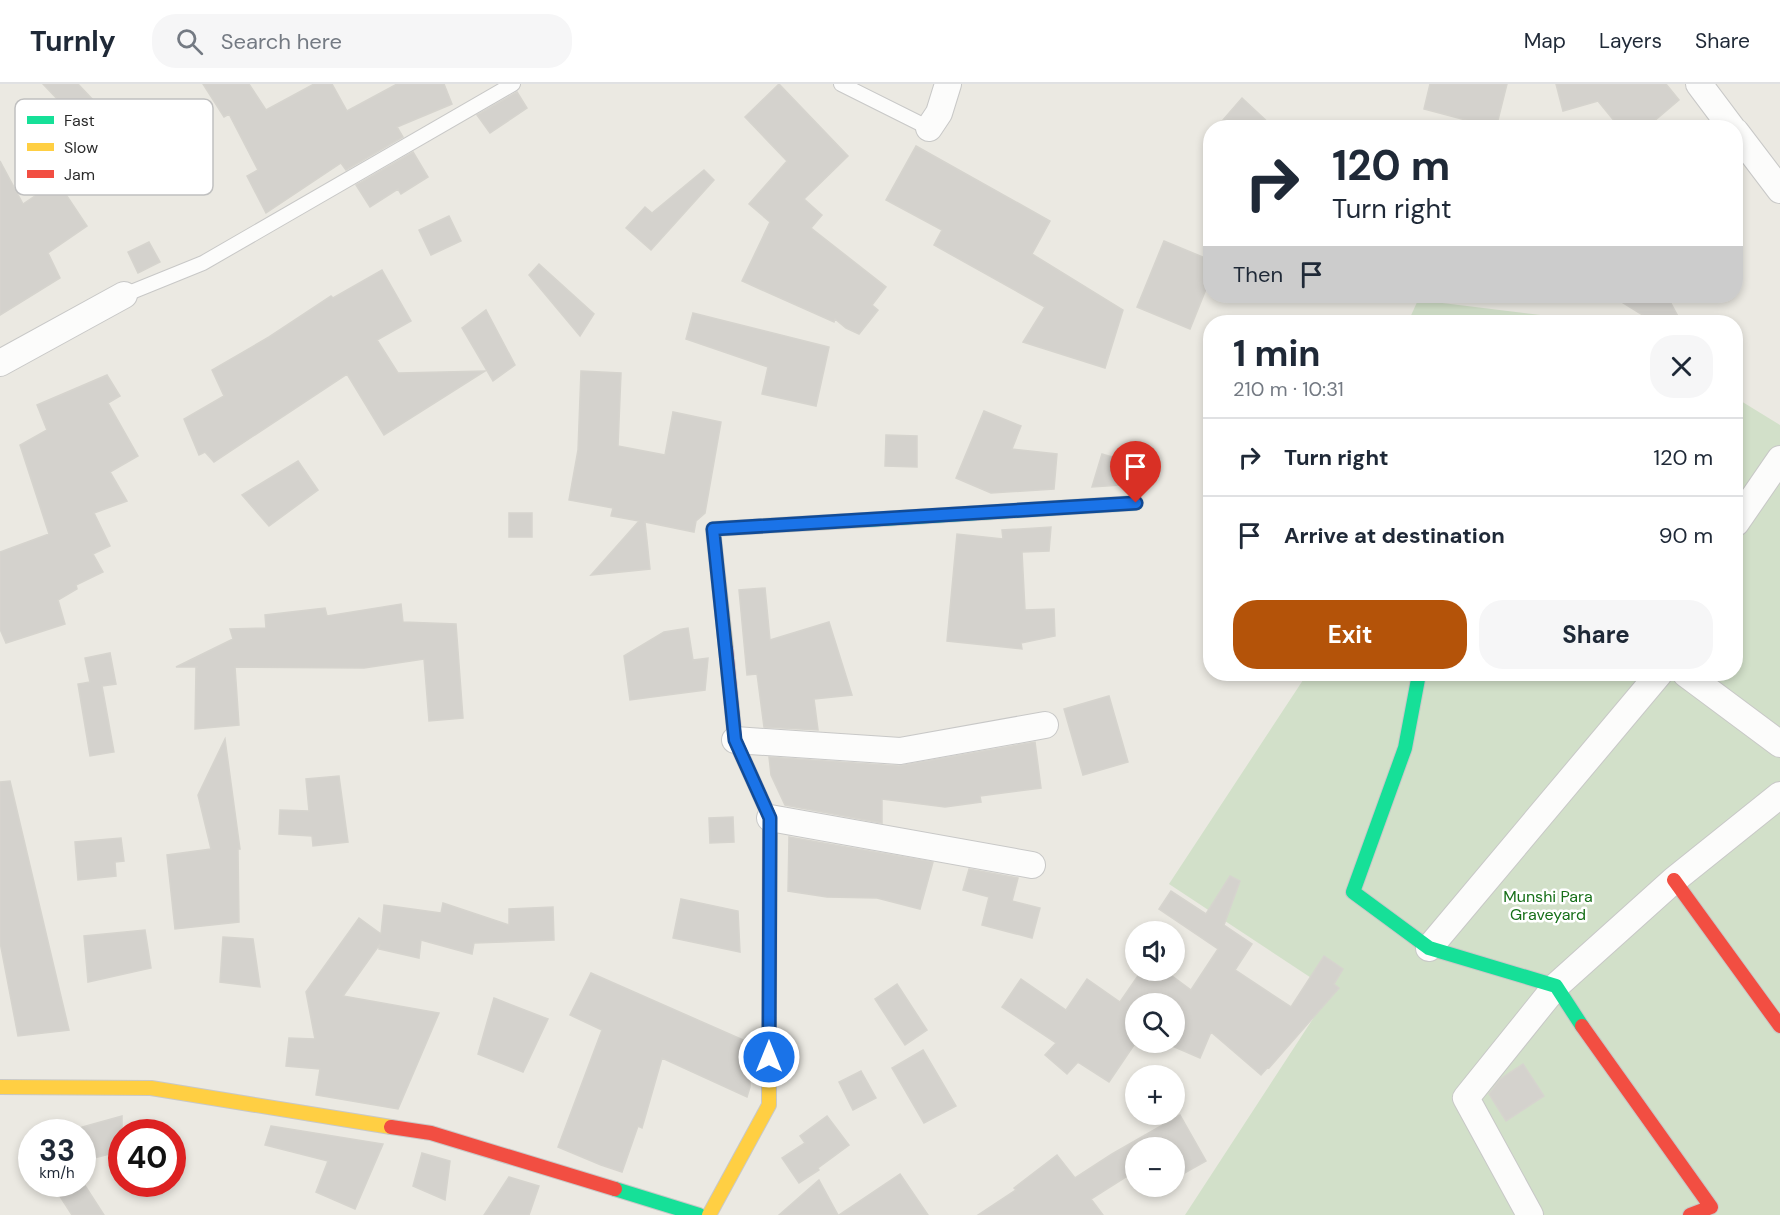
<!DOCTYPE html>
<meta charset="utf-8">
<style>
body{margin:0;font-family:"DM Sans",sans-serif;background:#f6f6f7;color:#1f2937;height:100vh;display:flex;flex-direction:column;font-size:22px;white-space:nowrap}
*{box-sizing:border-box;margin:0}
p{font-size:20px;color:#747a83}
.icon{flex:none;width:33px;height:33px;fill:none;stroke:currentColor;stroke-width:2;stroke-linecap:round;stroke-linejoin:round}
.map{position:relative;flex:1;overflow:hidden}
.sheet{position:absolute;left:1203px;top:231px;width:540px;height:366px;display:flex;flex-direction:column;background:#fff;border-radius:24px;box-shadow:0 3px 9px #0003}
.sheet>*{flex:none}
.top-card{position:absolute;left:1203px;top:36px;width:540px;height:183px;border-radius:24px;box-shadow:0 3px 9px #0003;background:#fff;color:#1f2937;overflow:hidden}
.controls{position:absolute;left:1125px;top:837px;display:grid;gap:12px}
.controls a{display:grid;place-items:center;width:60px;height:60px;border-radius:50%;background:#fff;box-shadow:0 3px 9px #0003;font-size:30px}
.speed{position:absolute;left:18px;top:1035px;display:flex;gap:12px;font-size:30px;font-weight:700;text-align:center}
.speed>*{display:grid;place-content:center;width:78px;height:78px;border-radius:50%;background:#fff;box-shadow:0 3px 9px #0003;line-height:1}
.speed small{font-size:15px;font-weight:400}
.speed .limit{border:9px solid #d22;background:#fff;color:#111}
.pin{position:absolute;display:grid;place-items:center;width:51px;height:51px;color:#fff;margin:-62px -26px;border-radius:50% 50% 50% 0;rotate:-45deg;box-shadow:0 0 6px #0007}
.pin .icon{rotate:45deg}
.me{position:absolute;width:66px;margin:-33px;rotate:0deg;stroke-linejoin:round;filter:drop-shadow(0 0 4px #0008)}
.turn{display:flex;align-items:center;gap:21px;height:126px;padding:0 30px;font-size:27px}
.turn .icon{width:78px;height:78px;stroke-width:2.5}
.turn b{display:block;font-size:42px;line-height:51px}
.then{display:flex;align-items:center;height:57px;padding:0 30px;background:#0003;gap:12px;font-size:22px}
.round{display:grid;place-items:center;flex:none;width:63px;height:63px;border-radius:24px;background:#f6f6f7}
.summary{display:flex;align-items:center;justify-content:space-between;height:102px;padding:0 30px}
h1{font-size:36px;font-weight:700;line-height:45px}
.primary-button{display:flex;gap:12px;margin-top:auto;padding:12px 30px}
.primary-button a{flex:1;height:69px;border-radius:24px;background:#b45309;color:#fff;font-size:24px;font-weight:700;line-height:69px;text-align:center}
.primary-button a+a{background:#f6f6f7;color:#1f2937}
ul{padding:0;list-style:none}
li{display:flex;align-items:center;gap:18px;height:78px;padding:0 30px;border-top:2px solid #e0e1e3}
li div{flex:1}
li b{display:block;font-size:22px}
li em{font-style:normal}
header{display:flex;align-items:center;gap:36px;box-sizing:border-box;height:84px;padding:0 30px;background:#fff;border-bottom:2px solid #e0e1e3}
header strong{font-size:28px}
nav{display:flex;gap:33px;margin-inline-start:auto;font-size:21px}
.search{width:420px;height:54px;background:#f6f6f7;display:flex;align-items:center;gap:15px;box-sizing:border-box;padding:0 21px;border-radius:24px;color:#747a83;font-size:22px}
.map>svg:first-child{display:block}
</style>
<header>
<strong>Turnly</strong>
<div class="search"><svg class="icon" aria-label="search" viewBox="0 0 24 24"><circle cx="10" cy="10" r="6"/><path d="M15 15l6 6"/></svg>Search here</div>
<nav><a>Map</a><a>Layers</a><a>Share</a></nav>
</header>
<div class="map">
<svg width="1780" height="1131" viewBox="0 0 1780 1131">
<rect width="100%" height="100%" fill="#ebe9e2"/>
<path fill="#d2e0c9" d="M1418,216L1598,238H1408Z
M1736,314L1780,341V1131H1185L1331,907L1169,800L1307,590H1736Z"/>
<path fill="#d4d2cd" stroke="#d6d4ce" stroke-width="1.5" d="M43,0H78L95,18L77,36Z
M203,0H249L266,26L314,0H332L347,27L397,0H444L452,20L397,43L403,53L346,86L341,79L266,129L247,92L258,86L229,30L224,33Z
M779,0L848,72L804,115L822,131L811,144L886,203L872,221L878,226L859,250L846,244L835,235L834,238L742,197L770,138L749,120L787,77L745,33Z
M1430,0H1507L1496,44L1424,25Z
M1556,0H1666L1679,16L1646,44H1620L1598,17L1563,27Z
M517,8L527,24L490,49L477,31Z
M1242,14L1274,44H1216Z
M916,62L1050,137L1032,170L1123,226L1105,284L1023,258L1045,223L934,161L942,146L886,116Z
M413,68L428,93L401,110L398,105L370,123L356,101Z
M0,77L23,120L57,97L87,142L48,169L60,194L0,231Z
M704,86L714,96L651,166L626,144L645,123L652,129Z
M449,132L461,157L431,171L419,146Z
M1164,157L1210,176V195L1190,245L1137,223Z
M149,158L160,178L138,189L128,168Z
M539,180L594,230L580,252L529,191Z
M382,186L411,237L377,256L398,289L485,287L384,351L347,290L214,378L205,368L199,371L184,335L224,312L212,286L269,253L331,212L333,214Z
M1612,212H1667L1681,238H1649L1646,233Z
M486,226L515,281L493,297L462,244Z
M693,229L829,263L816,322L762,310L768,283L686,255Z
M581,287L621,289L618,362L665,371L673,328L721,338L705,429L696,437L694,448L645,438L650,485L591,491L639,437L611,432L613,424L569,416L578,366Z
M107,291L120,312L108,319L138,372L110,388L127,417L94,429L110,462L93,470L103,488L76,501L77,505L58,516L65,540L6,559L0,545V468L49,450L20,361L47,346L37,321Z
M984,327L1021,342L1012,365L1057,370L1054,405L991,409L956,394Z
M886,351L917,352V383L885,382Z
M1102,370L1142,382L1136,400L1092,403Z
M298,377L318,406L269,442L242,411Z
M509,429H532V453H509Z
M1051,443L1049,467L1022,468L1025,526L1054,525L1055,552L1021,559L1022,565L947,557L957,450L1003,455L1002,446Z
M765,504L770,556L829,538L852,611L814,615L818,646L764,643L757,590L747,591L739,506Z
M401,520L403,538L456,540L463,634L429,637L424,575L364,584L235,583L239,641L195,645L196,583H198H176L233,555L230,545L266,544L265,531L325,524L327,532Z
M688,544L693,576L708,574L705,606L630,616L624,572L664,548Z
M110,569L116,600L102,602L114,668L90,672L78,600L90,598L85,574Z
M1109,612L1128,678L1083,691L1064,625Z
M225,655L240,765H238L239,838L175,845L167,771L211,765L198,711Z
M1035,658L1041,704L980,712L981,718L945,723L882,715V739L785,721L771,691L769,673L899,682Z
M339,692L348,758L313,762L312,752L279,750L280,726L309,727L306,695Z
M10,697L63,921L69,946L18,952L0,858V698Z
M733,733L734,758L710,759L709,734Z
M789,753L933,778L920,825L877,814L827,813L788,807Z
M121,754L124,777L115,778L116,792L78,796L75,758Z
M969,785L1018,794L1012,817L1040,824L1032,854L982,841L989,813L963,806Z
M1230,792L1240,797L1224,841L1252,860L1235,886L1291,923L1324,872L1343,885L1334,900L1339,904L1269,984L1268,983L1261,991L1211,948L1200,974L1163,958H1174V920H1136V958L1109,998L1078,978L1067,990L1045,971L1056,959L1002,923L1021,895L1066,926L1087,895L1120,918L1142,886H1164L1191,906L1218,865L1159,825L1171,807L1206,830Z
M681,815L738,827L740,868L673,854Z
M443,819L509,841V825L553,823L554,856L474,859L472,870L421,856L419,874L379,865L380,860L343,912L439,929L398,1025L316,1011L320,985L286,982L289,954L315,955L306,908L359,834L381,850L384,821L441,829Z
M145,846L151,884L88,898L84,852Z
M223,853L253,855L260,903L220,898Z
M591,889L750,959V1003L747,1013L662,974L642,1044L638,1042L622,1088L601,1081L558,1063L602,946L570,931Z
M897,900L927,946L905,961L875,915Z
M494,914L548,935L523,988L478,970Z
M923,966L956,1022L924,1039L892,984Z
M1523,980L1544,1012L1506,1037L1489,1010L1500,995Z
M861,987L876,1014L853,1026L839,998Z
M1180,1031L1206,1077L1174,1095V1064H1136V1094L1132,1089L1091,1115L1103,1131H978L1016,1106L1014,1104L1057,1071L1075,1094L1112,1070Z
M122,1032V1067L82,1077V1043Z
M827,1032L849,1061L818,1084L819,1086L799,1099L782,1074L805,1059L800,1052Z
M271,1042L383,1060L355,1125L316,1108L328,1077L265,1061Z
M422,1069L450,1077L445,1116L413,1102Z
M900,1090L928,1131H839Z
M509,1093L539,1102L529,1131H484Z
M819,1096L838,1131H779Z
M52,1100H84L104,1131H72Z"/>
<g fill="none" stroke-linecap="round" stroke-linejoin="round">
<defs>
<path id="lane" d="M841,0L929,44
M124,211L203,179L513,0"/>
<path id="street" d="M1699,0L1732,44
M929,44L939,29L948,0
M1736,48L1780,106
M0,279L124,211
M1736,439L1780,375
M1686,590L1780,660
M735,656L900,667L1045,641
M770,734L1032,781
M1429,864L1659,590
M1530,1131L1466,1014L1556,902L1674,796L1780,711"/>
<path id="fast" d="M865,436L1136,419
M1419,590L1405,664L1353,808L1429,864L1556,902L1582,942
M615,1105L699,1131"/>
<path id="slow" d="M726,565L713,445L865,436
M0,1003L151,1004L391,1043
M709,1131L769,1021V917"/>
<path id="jam" d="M726,565L735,656L770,734L769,917
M1674,796L1780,942
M1582,942L1711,1123L1690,1131
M391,1043L431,1049L615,1105"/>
</defs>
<use href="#lane" stroke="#c8c8c7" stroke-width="16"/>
<use href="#street" stroke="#c8c8c7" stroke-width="28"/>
<use href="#fast" stroke="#c8c8c7" stroke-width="16"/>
<use href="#slow" stroke="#c8c8c7" stroke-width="16"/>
<use href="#jam" stroke="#c8c8c7" stroke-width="16"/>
<use href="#lane" stroke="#fcfcfb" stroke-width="14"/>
<use href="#street" stroke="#fcfcfb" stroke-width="26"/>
<use href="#fast" stroke="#16e098" stroke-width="14"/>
<use href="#slow" stroke="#ffcf43" stroke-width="14"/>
<use href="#jam" stroke="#f24e42" stroke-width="14"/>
</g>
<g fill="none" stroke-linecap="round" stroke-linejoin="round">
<defs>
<path id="route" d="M769,973L770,734L735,656L713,445L1136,419"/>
</defs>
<use href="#route" stroke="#114b97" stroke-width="15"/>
<use href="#route" stroke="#1a73e8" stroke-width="10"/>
</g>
<g text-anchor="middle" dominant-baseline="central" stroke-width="5" stroke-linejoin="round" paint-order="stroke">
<g font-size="16" fill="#166f18" stroke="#fff">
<text x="1548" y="812">Munshi Para<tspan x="1548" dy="18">Graveyard</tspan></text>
</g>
</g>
<rect x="15" y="15" width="198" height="96" rx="9" fill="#fff" stroke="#c0c0c0" stroke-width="1.5"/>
<rect x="27" y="32" width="27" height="8" fill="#16e098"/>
<rect x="27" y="59" width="27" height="8" fill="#ffcf43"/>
<rect x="27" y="86" width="27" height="8" fill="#f24e42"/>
<g font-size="16" fill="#2c2c2c">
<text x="64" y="42">Fast</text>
<text x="64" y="69">Slow</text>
<text x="64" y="96">Jam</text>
</g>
</svg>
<div class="controls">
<a><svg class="icon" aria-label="sound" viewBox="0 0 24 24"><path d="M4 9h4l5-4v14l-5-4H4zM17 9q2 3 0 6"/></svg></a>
<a><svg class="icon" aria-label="search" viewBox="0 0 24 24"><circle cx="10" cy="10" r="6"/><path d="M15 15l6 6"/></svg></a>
<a>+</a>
<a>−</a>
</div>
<div class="speed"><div>33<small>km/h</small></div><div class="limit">40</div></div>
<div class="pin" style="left:1136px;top:419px;background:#d93025"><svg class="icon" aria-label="arrive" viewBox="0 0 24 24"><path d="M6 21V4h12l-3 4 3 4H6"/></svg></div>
<svg class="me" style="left:769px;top:973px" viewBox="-20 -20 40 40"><circle r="17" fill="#1a73e8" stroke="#fff" stroke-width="3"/><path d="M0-11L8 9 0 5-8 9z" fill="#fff"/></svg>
<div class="top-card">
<div class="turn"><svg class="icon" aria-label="right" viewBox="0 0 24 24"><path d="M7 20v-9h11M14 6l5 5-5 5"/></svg><div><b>120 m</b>Turn right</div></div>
<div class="then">Then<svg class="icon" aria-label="arrive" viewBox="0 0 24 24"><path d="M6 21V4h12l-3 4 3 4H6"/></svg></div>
</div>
<section class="sheet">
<div class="summary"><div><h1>1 min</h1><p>210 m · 10:31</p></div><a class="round"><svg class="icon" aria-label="close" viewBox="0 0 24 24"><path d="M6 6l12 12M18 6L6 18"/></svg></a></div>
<ul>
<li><svg class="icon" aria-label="right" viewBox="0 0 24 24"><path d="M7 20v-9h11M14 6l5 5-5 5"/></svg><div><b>Turn right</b></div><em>120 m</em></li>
<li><svg class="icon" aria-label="arrive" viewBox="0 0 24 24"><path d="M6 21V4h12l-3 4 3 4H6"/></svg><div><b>Arrive at destination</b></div><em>90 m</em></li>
</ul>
<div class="primary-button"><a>Exit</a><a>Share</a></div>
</section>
</div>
